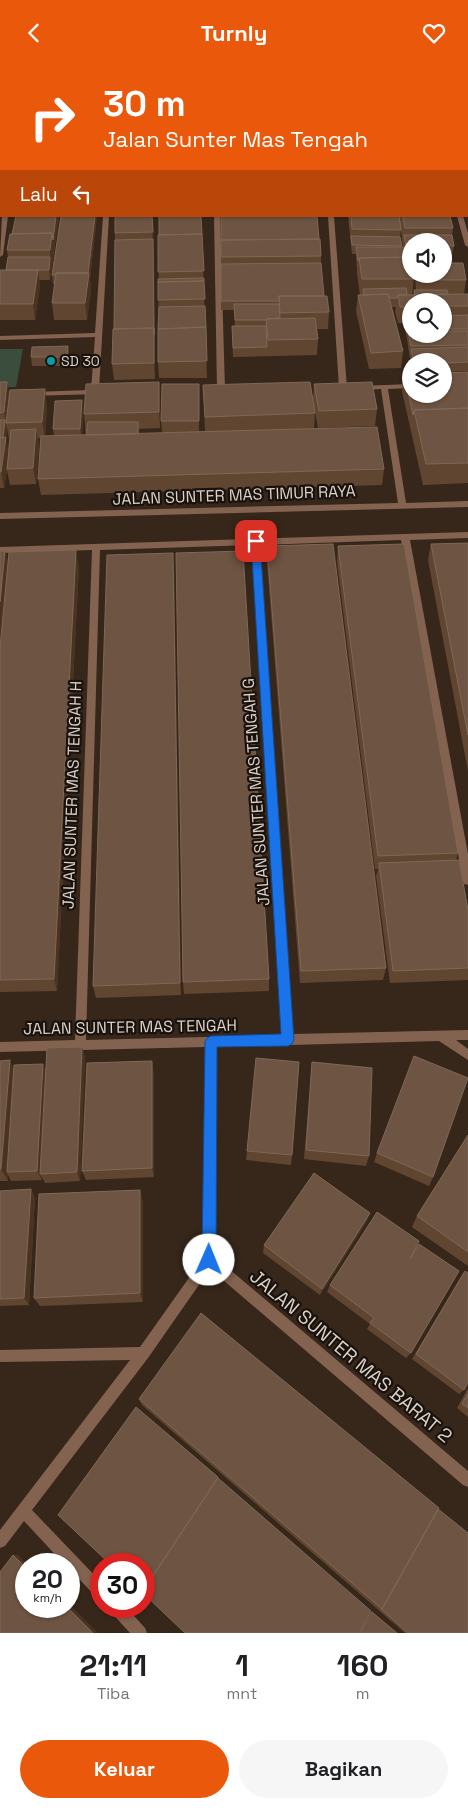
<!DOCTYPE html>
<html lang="id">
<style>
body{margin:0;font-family:"Space Grotesk",sans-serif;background:#f6f6f6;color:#202124;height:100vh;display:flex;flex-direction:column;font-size:19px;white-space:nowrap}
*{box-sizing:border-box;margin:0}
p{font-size:16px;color:#757577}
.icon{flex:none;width:28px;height:28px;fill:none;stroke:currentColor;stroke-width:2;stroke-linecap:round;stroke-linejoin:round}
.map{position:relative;height:1568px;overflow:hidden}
.sheet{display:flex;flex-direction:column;background:#fff;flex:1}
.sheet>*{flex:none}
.guide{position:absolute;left:0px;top:0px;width:469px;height:152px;box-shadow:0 1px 4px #0004;background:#ea580c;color:#fff;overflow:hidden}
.tools{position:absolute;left:402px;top:168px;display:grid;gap:10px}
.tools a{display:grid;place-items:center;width:50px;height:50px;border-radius:50%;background:#fff;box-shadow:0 1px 4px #0004;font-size:25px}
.speed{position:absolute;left:15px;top:1488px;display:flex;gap:10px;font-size:25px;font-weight:700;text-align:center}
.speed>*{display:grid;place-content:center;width:65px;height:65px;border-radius:50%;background:#fff;box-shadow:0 1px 4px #0004;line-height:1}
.speed small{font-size:12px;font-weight:400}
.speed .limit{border:8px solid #d22;background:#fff;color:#111}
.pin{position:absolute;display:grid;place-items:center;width:42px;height:42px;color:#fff;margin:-21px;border-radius:10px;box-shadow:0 2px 8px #0006}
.me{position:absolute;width:55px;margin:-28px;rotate:1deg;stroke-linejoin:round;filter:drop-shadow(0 0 4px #0008)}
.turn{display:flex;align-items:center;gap:18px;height:105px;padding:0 20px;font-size:22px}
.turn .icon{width:65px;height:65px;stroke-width:2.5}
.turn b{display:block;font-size:35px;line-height:42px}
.then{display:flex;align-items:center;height:48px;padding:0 20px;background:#0003;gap:10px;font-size:19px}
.eta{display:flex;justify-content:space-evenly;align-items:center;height:85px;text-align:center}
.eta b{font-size:30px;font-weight:700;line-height:35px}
.button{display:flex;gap:10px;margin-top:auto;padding:10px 20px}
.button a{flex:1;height:58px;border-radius:30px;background:#ea580c;color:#fff;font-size:20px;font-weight:700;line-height:58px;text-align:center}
.button a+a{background:#f6f6f6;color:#202124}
header{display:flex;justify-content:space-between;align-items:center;height:65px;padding:0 20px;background:#ea580c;color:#fff;font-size:22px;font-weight:700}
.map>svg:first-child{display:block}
</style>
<header><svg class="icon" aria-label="back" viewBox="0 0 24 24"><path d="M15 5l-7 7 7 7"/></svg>Turnly<svg class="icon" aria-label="heart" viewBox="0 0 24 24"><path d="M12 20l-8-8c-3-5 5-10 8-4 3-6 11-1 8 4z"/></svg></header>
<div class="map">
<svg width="468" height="1568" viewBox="0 0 468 1568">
<rect width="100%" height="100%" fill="#37271a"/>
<path fill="#3b4d3c" d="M0,284H23L16,322H0Z"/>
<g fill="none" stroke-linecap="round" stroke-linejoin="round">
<path fill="#836350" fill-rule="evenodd" d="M42,0H48V1H42Z
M160,0H166V1H160Z
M271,0H277V1H271Z
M397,0H403V1H397Z
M0,69H1V73H0Z
M0,103H1V107H0Z
M2,151H8L3,190L0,192Z
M103,151H109L99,325L102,327L98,329L29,331L28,329L32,327L91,325L95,272L0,275V271L95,268Z
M214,151H220L225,325L221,327L217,325Z
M328,151H334L347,323L343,325L339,323Z
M457,151H463L468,168V182L465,180Z
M411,319V323L388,324L406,438L468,436V442L0,454V448L398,438L381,324L360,325L356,323L360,321Z
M468,467V473L410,475L468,789V820L464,819L463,816L401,475L260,480L293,969L468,965V975H456L468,984V995L439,976L217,982L215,1192L468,1406V1422L463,1420L210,1204L148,1293L32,1445L101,1517V1534L96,1532L69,1503V1499H64L24,1456L5,1481L0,1483V1465L130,1295L0,1297V1285L140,1282L203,1193L205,982L0,987V977L75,975L92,485L0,488V482ZM252,480L282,970L86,975L100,485Z
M108,1541H125L145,1563L147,1568H130L110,1546Z"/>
</g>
<path fill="#604631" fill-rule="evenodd" d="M0,0H30L29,1H1V56H0Z
M415,0H468V62V1H415Z
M59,151L50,215H39L40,221L35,255H0V206L6,205L8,192L7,185L12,169Z
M61,151H97L90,214L91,224L87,255H54L52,238L55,219H53L52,210Z
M115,151H153L155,314L114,315L112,299L114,264Z
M201,151L207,313H159L158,297L159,170Z
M221,151L319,174L321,191V198L324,231L329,247L328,264H317L318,274L317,290L233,292L232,261H235L234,245H221Z
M348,151H450L453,163L452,170L454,181L452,190H451V198L466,215L464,229H468V306L444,307V296H411V300L407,274L404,261V258H398L395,246L396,242H392L403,286L401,303L369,304L356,246L358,230H360L357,209V205L356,189H352ZM401,165L403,182H401L400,172ZM411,176H444V209H415V214L416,225H414L413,230H412L414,214L411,209ZM411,236H444V269H411Z
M68,281L69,290L68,301H32L31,292Z
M468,307V418L423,420L402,326L404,309Z
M0,317H7L9,329L47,340L45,371H54L53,364L82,335L83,345L82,370H86L84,349L160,333V363L139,364V369L162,368L161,356L199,335V367H205L203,320L315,348L314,364L384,404L382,420L41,430L38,414L41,373H38L39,381L36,419L10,420L7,405L4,423H0ZM7,363L9,374L8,386L6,374Z
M314,319L377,344L375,361L318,363L313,335Z
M468,478V706L428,495L431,479Z
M267,481L386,903L383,915L300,918L267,497Z
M338,481L458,788L456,795L468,845V915L390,918L376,811L378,804H375L337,497Z
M0,486H5L8,500L79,501L57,926L0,927Z
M173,488L174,504L181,930L96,933L93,921Z
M269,914V926L184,929L183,917Z
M82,982L85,993L80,1116L45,1118L42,1112V1115L11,1116L8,1110V1116H0V996L14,1005L46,1006Z
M312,997L369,1091L366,1101L304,1094L311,1008Z
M154,1007V1112L86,1115L82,1106Z
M468,1070V1201L412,1162L417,1151Z
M247,1086L292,1090L291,1100L246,1095Z
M377,1088L433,1112L429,1121L374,1097Z
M31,1124L35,1133L29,1240L0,1241V1126Z
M143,1136V1237L40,1241L34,1233Z
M367,1156L320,1230L263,1188L264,1180Z
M410,1194L411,1288L406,1293L367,1264L370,1259L327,1227L330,1220Z
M465,1206L464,1325L459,1329L412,1294L460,1213Z
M468,1323V1352L457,1343Z
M139,1334L438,1444L468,1568H405L142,1340Z"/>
<path fill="#4a3321" d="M56,151H59L50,215L49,205L50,192V185L52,168Z
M95,151H97L90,214L91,224L87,255L85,238Z
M152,151H153L154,184L155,314L154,298Z
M38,205L40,221L35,255L33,239Z
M68,281L69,290L68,301L67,292Z
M7,317L10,334L6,358L7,364L4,347Z
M159,317L160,333V363L159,347Z
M45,324L47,340L45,373L42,357Z
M82,335L83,345L82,373L80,364Z
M5,355L7,364L6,374L9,389L4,423L1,407Z
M36,364L39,381L36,419L33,403Z
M76,485L79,501L57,926L54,914Z
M5,486L9,502L0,590V537Z
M173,488L174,504L181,930L180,918Z
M82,982L85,993L80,1116L77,1107Z
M10,995L15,1009L7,1107L8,1110V1116L1,1104Z
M152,996L154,1007V1112L152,1103Z
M43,999L47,1009L40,1109L42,1112V1115L37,1106Z
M31,1124L35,1133L29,1240L24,1233Z
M140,1125L143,1136V1237L140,1228Z
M370,1148L367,1156L320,1230L322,1224Z
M13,1490H18L27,1499H26V1503Z
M69,1539L98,1568H93L66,1541H69Z"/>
<path fill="#6e5442" stroke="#7f6857" d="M0,0H24L23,1H1V12H0Z
M51,0H95V1H50Z
M97,0H142V1H97Z
M177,0H216L215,1H177Z
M221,0H257V1H221Z
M286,0H334V1H286Z
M336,0H384V1H336Z
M416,0H461V1H417Z
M0,14H1V40H0Z
M16,151H56L53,175L52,168L12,169Z
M61,151H95L88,208H56V210H52Z
M115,151H152L153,167L115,168Z
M159,151H201L202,169L159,170Z
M221,151H317L319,174L221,175Z
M351,151H399L401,165L352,164Z
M403,151H450L453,163H405Z
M52,168L50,185H7L10,169Z
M202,169L204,206L158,207V170Z
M404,170H452L454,181H444V176H411V181H406Z
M351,171L400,172L402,181L352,180Z
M153,174L154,270V263L114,264L115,175Z
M320,174L321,191L221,192V175Z
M356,182H411V196H410V192L359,193L358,196Z
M444,182H449L452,196H444Z
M8,192H50L49,205H6Z
M410,192L411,200V209H413L414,214H362L359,193Z
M321,198L324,231H279V236H221V199Z
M444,198H463L466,215H420L419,209H444Z
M0,205H38L33,239H0Z
M56,208H89L85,238H52Z
M204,213V216L158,217V214Z
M204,216L205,234L158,235V217Z
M406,223L407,230H398L397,233H390L388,229L364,230L363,224Z
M414,225H447L448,229L415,230Z
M388,229L403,286L371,288L358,230Z
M468,229V241H444V236H411V242H400L398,230Z
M279,231H327L329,247L280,248Z
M234,239H279L280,253L266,254V255H235Z
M205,241L206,262L158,264L159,242Z
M468,250V264H444V251Z
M405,252H411V265H408Z
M315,253L318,274L268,275L266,254Z
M232,261H266L267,282L233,283Z
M206,262L207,296L158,297V264Z
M154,263V298L112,299L113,264Z
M444,266H468V280L411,281L408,267H411V269H444Z
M68,281L67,292H31L32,282Z
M468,282V297L444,298V296H414L411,284Z
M468,307V343L414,345L413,350L404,309H411V329H444V308Z
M0,317H7L4,347L0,348Z
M159,317V347L84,349L86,319Z
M310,317L315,348L205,352L203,320Z
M372,317L377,344L319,346L314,319Z
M162,319H199V356H161Z
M45,324L42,357L6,358L10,325Z
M82,335L80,364H53L55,336Z
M468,343V398L426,399L414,345Z
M0,355H5L3,372L0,373Z
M88,357H138V369L86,370Z
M377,362L384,404L38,414L41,371Z
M36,364L33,403L7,404L11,365Z
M6,372L1,407H0V373Z
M468,478V670L431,479Z
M333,479L386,903L301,906L267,481Z
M404,479L458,788L378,791L338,481Z
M76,485L54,914L0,915V583L9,487Z
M0,486H5L0,537Z
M243,486L269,914L183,917L176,488Z
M173,488L180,918L93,921L107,490Z
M459,795L468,845V903L393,906L379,798Z
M82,982L77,1107L40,1109L47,983Z
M414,991L468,1013L433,1112L377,1088Z
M256,993L299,997L292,1090L247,1086Z
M10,995L1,1104H0V996Z
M152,996V1103L82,1106L87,998Z
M312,997L372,1003L369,1091L306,1085Z
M43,999L37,1106L7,1107L14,1000Z
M468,1070V1187L417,1151Z
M314,1108L370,1148L322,1224L264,1180Z
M31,1124L24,1233L0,1234V1126Z
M140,1125V1228L34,1233L39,1129Z
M377,1147L419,1176L410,1194L419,1179L459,1206L411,1288L370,1258L374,1253L330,1220Z
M465,1206L468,1208V1318L464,1325L416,1289Z
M201,1248L439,1443L382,1544L139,1334Z
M468,1328V1343L462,1339Z
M136,1342L218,1412L144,1524V1499H110L58,1450Z
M218,1413L371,1546L359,1568H185L144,1529V1525Z
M438,1444L468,1468V1568H408L381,1544H382Z
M13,1490L26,1503V1541H66L93,1568H0V1507Z
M372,1547L397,1568H360Z"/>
<path fill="#1a73e8" stroke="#114b97" d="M256,473L260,476L294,975L292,979L288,981L217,982L216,1195L214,1200L209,1202L204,1200L202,1195L205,977L207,973L211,971L281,969L251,476Z"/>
<circle fill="#0f9aa8" stroke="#19120c" stroke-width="2" cx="51" cy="296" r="5"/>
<g text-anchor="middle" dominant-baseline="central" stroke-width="4.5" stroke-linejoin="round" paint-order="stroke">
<g font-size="14" fill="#dcd1c9" stroke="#19120c" text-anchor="start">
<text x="61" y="296">SD 30</text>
</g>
<g font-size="16" fill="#dcd1c9" stroke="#19120c">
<text transform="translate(234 430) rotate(-2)">JALAN SUNTER MAS TIMUR RAYA</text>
<text transform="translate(256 727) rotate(-94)">JALAN SUNTER MAS TENGAH G</text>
<text transform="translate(72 730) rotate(-88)">JALAN SUNTER MAS TENGAH H</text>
<text transform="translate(130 962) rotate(-1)">JALAN SUNTER MAS TENGAH</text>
</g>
<g font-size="19" fill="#dcd1c9" stroke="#19120c">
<text transform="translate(351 1291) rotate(40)">JALAN SUNTER MAS BARAT 2</text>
</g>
</g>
</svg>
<div class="tools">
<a><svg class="icon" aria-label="sound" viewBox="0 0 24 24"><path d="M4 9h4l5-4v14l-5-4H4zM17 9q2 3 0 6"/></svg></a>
<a><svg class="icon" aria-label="search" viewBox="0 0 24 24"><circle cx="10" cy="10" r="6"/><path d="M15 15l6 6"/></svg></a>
<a><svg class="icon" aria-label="layers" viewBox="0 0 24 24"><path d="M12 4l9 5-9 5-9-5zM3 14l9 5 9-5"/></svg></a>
</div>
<div class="speed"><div>20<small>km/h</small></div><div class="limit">30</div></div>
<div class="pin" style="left:256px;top:476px;background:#d93025"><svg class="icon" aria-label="arrive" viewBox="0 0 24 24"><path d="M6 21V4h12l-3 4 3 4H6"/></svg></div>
<svg class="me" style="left:209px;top:1195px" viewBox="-20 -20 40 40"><circle r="19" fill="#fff"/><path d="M0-13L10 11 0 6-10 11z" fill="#1a73e8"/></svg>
<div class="guide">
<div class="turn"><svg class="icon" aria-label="right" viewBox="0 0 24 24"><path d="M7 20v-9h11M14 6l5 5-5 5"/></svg><div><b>30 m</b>Jalan Sunter Mas Tengah</div></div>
<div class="then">Lalu<svg class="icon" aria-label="left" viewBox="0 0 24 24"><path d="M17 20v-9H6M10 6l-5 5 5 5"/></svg></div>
</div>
</div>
<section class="sheet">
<div class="eta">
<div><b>21:11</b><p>Tiba</p></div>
<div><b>1</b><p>mnt</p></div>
<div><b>160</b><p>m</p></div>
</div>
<div class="button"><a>Keluar</a><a>Bagikan</a></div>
</section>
